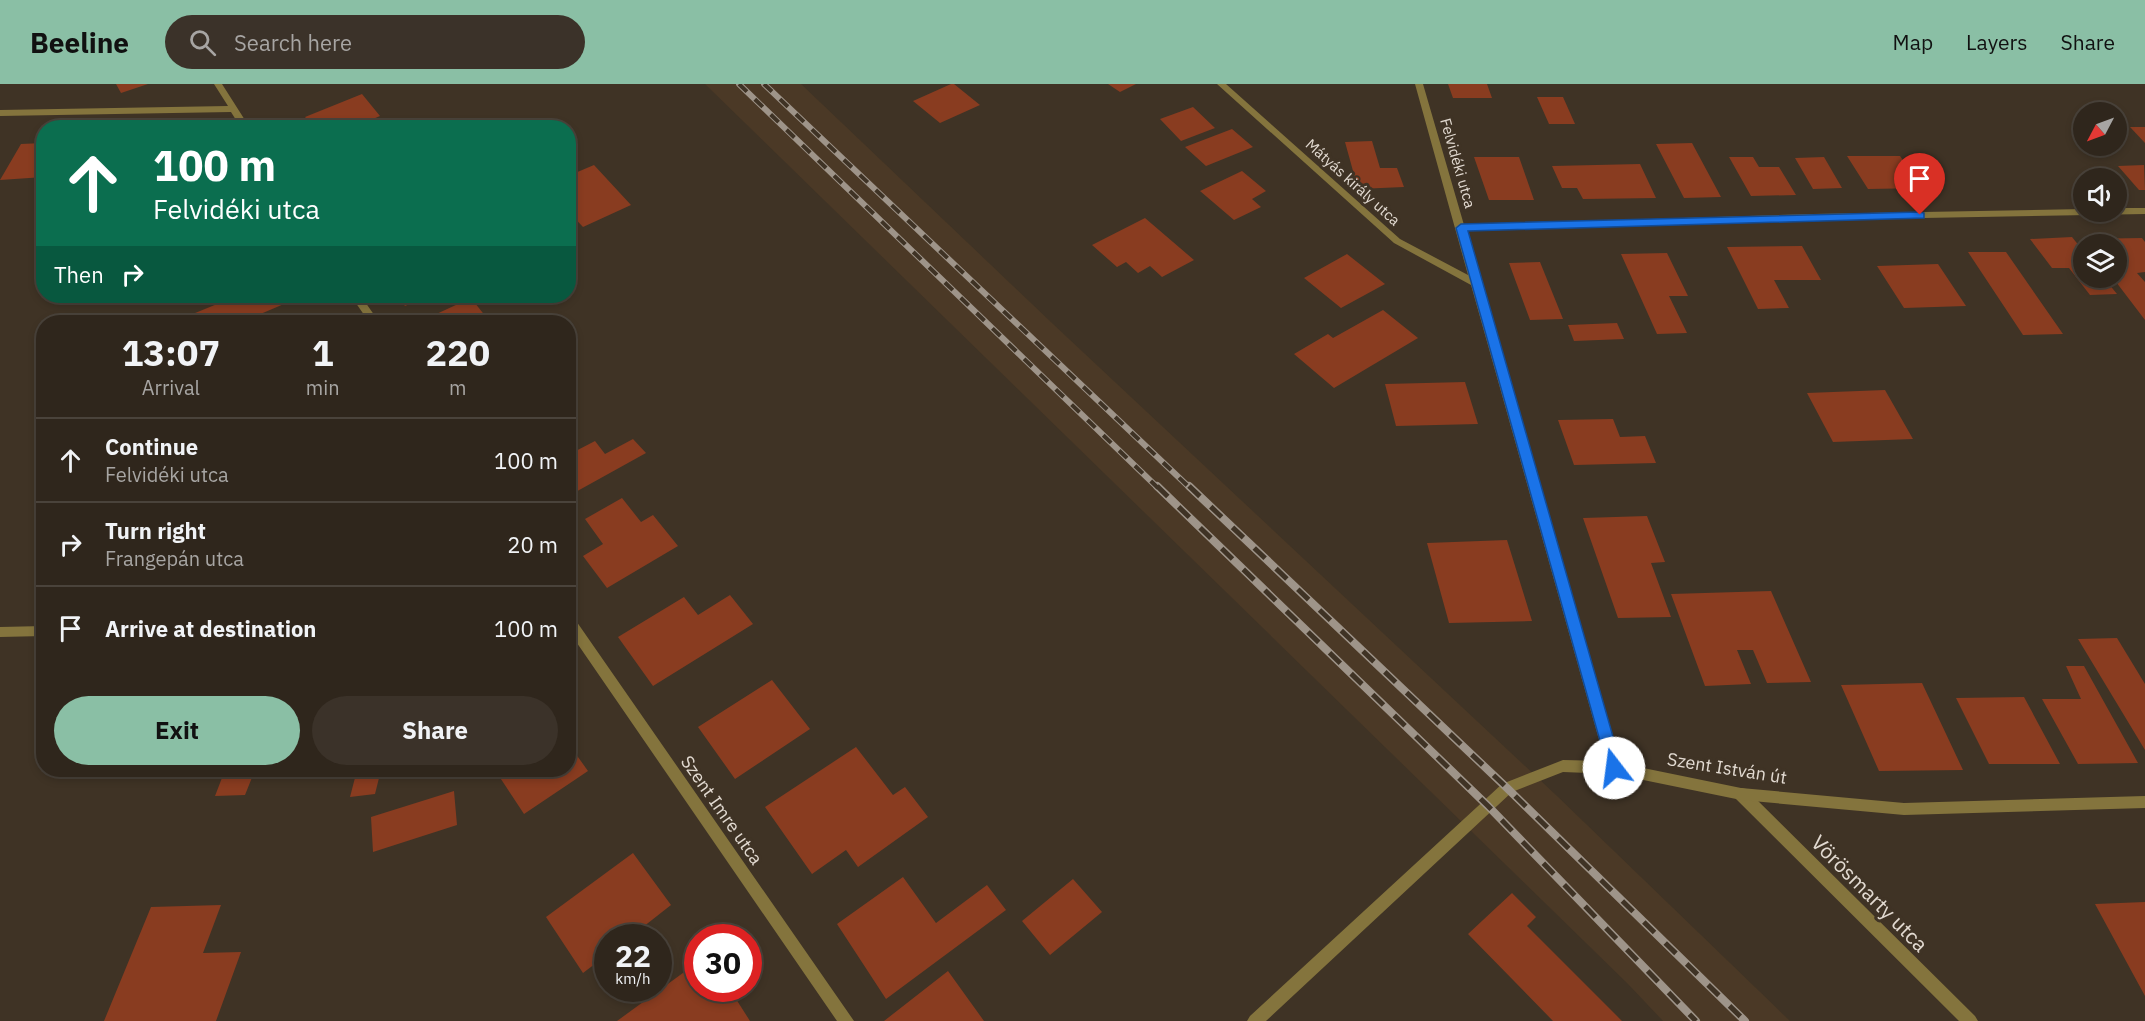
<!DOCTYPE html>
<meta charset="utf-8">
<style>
body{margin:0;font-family:"IBM Plex Sans",sans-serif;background:#3b3229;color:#f1f3f6;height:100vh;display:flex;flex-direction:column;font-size:22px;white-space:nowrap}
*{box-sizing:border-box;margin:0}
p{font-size:20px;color:#a7a5a3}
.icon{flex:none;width:33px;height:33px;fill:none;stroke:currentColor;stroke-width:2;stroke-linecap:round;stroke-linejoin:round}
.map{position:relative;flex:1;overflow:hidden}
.side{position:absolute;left:36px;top:231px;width:540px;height:462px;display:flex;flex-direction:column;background:#2f261c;border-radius:24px;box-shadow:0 3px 9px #0003,0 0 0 2px #4a433b}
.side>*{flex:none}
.top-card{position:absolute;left:36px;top:36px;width:540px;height:183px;border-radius:24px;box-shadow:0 3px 9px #0003,0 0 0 2px #4a433b;background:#0b6e4f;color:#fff;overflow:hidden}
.needle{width:39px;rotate:229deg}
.buttons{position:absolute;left:2073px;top:18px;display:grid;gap:12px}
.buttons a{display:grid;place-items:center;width:54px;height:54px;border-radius:50%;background:#2f261c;box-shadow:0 3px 9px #0003,0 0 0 2px #4a433b;font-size:30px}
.speed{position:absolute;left:594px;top:840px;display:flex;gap:12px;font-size:30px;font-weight:700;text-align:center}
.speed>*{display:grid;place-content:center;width:78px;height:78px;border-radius:50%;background:#2f261c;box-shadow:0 3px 9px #0003,0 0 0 2px #4a433b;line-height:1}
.speed small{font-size:15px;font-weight:400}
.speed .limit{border:9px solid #d22;background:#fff;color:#111}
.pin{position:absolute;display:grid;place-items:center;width:51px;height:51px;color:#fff;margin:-62px -26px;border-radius:50% 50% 50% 0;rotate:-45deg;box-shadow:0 0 6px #0007}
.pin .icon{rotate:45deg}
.me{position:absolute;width:66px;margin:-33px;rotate:345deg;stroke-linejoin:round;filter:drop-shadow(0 0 4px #0008)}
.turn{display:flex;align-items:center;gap:21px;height:126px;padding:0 18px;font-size:27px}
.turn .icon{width:78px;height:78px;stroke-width:2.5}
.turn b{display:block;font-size:42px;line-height:51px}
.then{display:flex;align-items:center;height:57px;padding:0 18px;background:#0003;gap:12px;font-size:22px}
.eta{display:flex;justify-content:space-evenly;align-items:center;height:102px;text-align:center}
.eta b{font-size:36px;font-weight:700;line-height:42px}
.primary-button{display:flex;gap:12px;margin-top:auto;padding:12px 18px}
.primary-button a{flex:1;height:69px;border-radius:36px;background:#8abfa5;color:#111;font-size:24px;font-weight:700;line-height:69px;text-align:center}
.primary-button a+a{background:#3b3229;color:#f1f3f6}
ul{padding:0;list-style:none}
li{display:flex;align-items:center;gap:18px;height:84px;padding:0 18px;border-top:2px solid #4a433b}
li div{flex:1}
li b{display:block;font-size:22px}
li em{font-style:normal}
header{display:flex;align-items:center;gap:36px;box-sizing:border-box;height:84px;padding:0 30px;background:#8abfa5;color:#111}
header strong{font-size:28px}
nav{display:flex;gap:33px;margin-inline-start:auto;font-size:21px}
.search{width:420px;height:54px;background:#3b3229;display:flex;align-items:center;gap:15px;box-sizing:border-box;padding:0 21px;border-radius:33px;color:#a7a5a3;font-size:22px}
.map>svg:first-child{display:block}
</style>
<header>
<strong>Beeline</strong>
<div class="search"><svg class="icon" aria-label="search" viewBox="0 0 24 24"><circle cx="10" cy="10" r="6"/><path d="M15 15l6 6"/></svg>Search here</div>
<nav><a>Map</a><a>Layers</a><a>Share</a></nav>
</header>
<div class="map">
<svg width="2145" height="937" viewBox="0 0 2145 937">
<rect width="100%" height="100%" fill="#3f3325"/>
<path fill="#4b3926" d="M705,0H801L1053,240L1557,712L1790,937H1663L1628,900Z"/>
<path fill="#893c20" d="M116,0H148L121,9Z
M951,0H954L980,21L940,39L913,17Z
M1108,0H1136L1120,8Z
M1448,0H1487L1492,14H1453Z
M362,10L380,32L352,44H314L305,33Z
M1537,13H1563L1575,40H1549Z
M1193,23L1215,44L1181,57L1160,35Z
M2130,43H2145V59Z
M1232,45L1253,63L1206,82L1185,63Z
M1372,57L1380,84H1397L1404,103L1358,105L1345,58Z
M43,59L38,67L44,66V93L0,96L21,60Z
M1692,59L1721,113L1684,114L1656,60Z
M1847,72H1900L1922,104L1868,105Z
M1474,73H1519L1534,116H1489Z
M1729,73H1753L1759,83H1779L1796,111L1751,112Z
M1824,73L1842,104L1813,105L1795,74Z
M1640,80L1656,114L1583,115L1577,104H1562L1552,82Z
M594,81L631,121L583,143L568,127V92Z
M2144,81L2145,106H2139L2118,82Z
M1242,87L1266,107L1252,115L1261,123L1234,136L1200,107Z
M1145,134L1194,176L1162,193L1150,182L1138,189L1126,178L1117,183L1092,161Z
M2072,153L2084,168V194H2104L2117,210L2090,211L2069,184H2052L2030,155Z
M2142,154L2145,158V188L2137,189L2145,198V236L2113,194H2116V160H2087L2083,155Z
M1802,162L1821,196H1774L1789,224L1758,225L1727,163Z
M1968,168H2006L2063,250L2023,251Z
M1667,169L1688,212H1669L1687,249L1657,250L1621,170Z
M1347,170L1385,200L1341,224L1304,194Z
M1540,178L1563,235L1530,236L1509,179Z
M1938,180L1966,222L1904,224L1877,182Z
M225,212H287L291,217L242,238H173L227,216Z
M398,212H429L405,222Z
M471,214L490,238H419Z
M1383,226L1418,254L1334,304L1294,270L1328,250L1333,254Z
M1617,239L1624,255L1574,257L1568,241Z
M1465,298L1478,340L1396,342L1385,300Z
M1885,306L1913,355L1833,358L1807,309Z
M1613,335L1620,353L1645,352L1656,379L1574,381L1558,336Z
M633,355L646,369L572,410L568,406V371L595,357L605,370Z
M622,414L641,438L653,431L678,462L607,504L583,472L603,460L585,435Z
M1647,432L1665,478L1651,479L1671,533L1618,534L1583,434Z
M1507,456L1532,537L1449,539L1427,459Z
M1771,507L1811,598L1767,599L1753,566H1737L1751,600L1705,602L1671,510Z
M730,511L753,540L653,602L618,553L684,513L698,531Z
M2117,554L2145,600V666L2078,555Z
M2066,582H2084L2138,679L2078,680L2042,615H2081Z
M772,596L810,645L735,695L698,643Z
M1922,599L1963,686L1879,687L1841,601Z
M2024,613L2060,680H1989L1956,614Z
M568,659L588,687L524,730L495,686H568Z
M856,663L893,711L905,703L928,733L858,783L846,766L812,790L765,723Z
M225,686H255L245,711L215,712Z
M357,686H381L375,710L350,713Z
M454,707L457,741L373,768L371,733Z
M633,769L671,821L629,854H608V870L583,889L546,833Z
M903,793L936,839L987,801L1006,826L886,915L837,840Z
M1073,795L1102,828L1050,871L1022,837Z
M1512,809L1536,833L1527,842L1622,937H1553L1468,850Z
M2145,818V912L2095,820Z
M221,821L203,869L241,868L216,937H104L151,823Z
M698,878V904H729L750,937H617Z
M948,887L984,937H884Z"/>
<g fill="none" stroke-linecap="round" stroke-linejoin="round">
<path fill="#84743d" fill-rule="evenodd" d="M214,0H222L250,44H241L231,28L0,32V26L228,22Z
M1217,0H1226L1400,155L1468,191L1415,0H1423L1464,141L1812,130L2084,125V128H2116V124H2145V130L1812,136L1466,147L1480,197L1483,200L1482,202L1621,684L1619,688L1614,690L1563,688L1512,708L1266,937H1247L1250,932L1502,700L1563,676L1605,677L1471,201L1394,159Z
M351,212H361L379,238H369Z
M568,530L572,531L854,937H837L568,546Z
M44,542V552L0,553V543Z
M1741,704L1746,705L1975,932L1978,937H1959L1736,715L1734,710L1736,705Z"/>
<path fill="#84743d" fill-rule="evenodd" d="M1614,678L1741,704L1904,719L2145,712V724L1904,731L1741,716L1614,690L1609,688L1607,684L1609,680Z"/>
<defs>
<path id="rail-far1" d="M739,0L1158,404
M764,0L1190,404"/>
<path id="rail" d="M1157,402L1488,722L1696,937
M1189,402L1507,704L1745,937"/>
</defs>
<use href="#rail-far1" stroke="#9e9489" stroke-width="6"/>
<use href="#rail" stroke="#9e9489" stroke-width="8"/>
<use href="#rail-far1" stroke="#3f3325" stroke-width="4" stroke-dasharray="11" stroke-linecap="butt"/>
<use href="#rail" stroke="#3f3325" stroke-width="5" stroke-dasharray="15" stroke-linecap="butt"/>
</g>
<path fill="#1a73e8" stroke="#114b97" stroke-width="1.5" d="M1920,128L1924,129V134L1468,147L1622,684L1619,689L1614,691L1609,689L1456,144L1461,140Z"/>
<g text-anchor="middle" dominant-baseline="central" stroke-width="6" stroke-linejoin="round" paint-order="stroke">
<g font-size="15" fill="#e2dad1" stroke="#3f3325">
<text transform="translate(1458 79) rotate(74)">Felvidéki utca</text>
<text transform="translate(1353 98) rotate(42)">Mátyás király utca</text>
</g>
<g font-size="18" fill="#e2dad1" stroke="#3f3325">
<text transform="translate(1727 684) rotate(9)">Szent István út</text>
<text transform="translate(722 726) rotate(55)">Szent Imre utca</text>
</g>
<g font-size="21" fill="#e2dad1" stroke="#3f3325">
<text transform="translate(1870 809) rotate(45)">Vörösmarty utca</text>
</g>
</g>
</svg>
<div class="buttons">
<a><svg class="needle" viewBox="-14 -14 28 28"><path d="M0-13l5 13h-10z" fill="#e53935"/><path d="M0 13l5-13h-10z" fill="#a7a5a3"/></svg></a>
<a><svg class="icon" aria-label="sound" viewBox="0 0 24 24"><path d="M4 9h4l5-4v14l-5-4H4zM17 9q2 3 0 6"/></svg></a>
<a><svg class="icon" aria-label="layers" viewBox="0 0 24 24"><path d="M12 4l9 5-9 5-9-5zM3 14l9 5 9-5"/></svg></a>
</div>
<div class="speed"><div>22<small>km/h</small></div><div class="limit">30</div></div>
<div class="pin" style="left:1920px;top:131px;background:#d93025"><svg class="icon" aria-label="arrive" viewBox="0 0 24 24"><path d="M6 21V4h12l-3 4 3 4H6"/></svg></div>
<svg class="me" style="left:1614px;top:684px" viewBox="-20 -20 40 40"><circle r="19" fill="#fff"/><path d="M0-13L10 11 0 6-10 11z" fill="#1a73e8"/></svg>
<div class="top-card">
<div class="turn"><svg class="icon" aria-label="ahead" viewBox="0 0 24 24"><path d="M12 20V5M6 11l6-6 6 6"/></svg><div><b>100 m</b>Felvidéki utca</div></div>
<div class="then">Then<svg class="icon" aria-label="right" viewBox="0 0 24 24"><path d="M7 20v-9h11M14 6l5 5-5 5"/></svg></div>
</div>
<section class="side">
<div class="eta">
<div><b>13:07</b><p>Arrival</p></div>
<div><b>1</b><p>min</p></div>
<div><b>220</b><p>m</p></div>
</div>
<ul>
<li><svg class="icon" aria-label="ahead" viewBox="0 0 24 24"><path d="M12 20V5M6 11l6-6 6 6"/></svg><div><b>Continue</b><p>Felvidéki utca</p></div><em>100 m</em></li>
<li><svg class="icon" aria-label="right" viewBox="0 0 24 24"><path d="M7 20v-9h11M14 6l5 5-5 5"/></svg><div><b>Turn right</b><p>Frangepán utca</p></div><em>20 m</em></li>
<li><svg class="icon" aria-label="arrive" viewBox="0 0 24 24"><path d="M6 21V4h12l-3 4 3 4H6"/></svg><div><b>Arrive at destination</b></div><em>100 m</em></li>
</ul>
<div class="primary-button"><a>Exit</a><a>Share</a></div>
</section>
</div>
